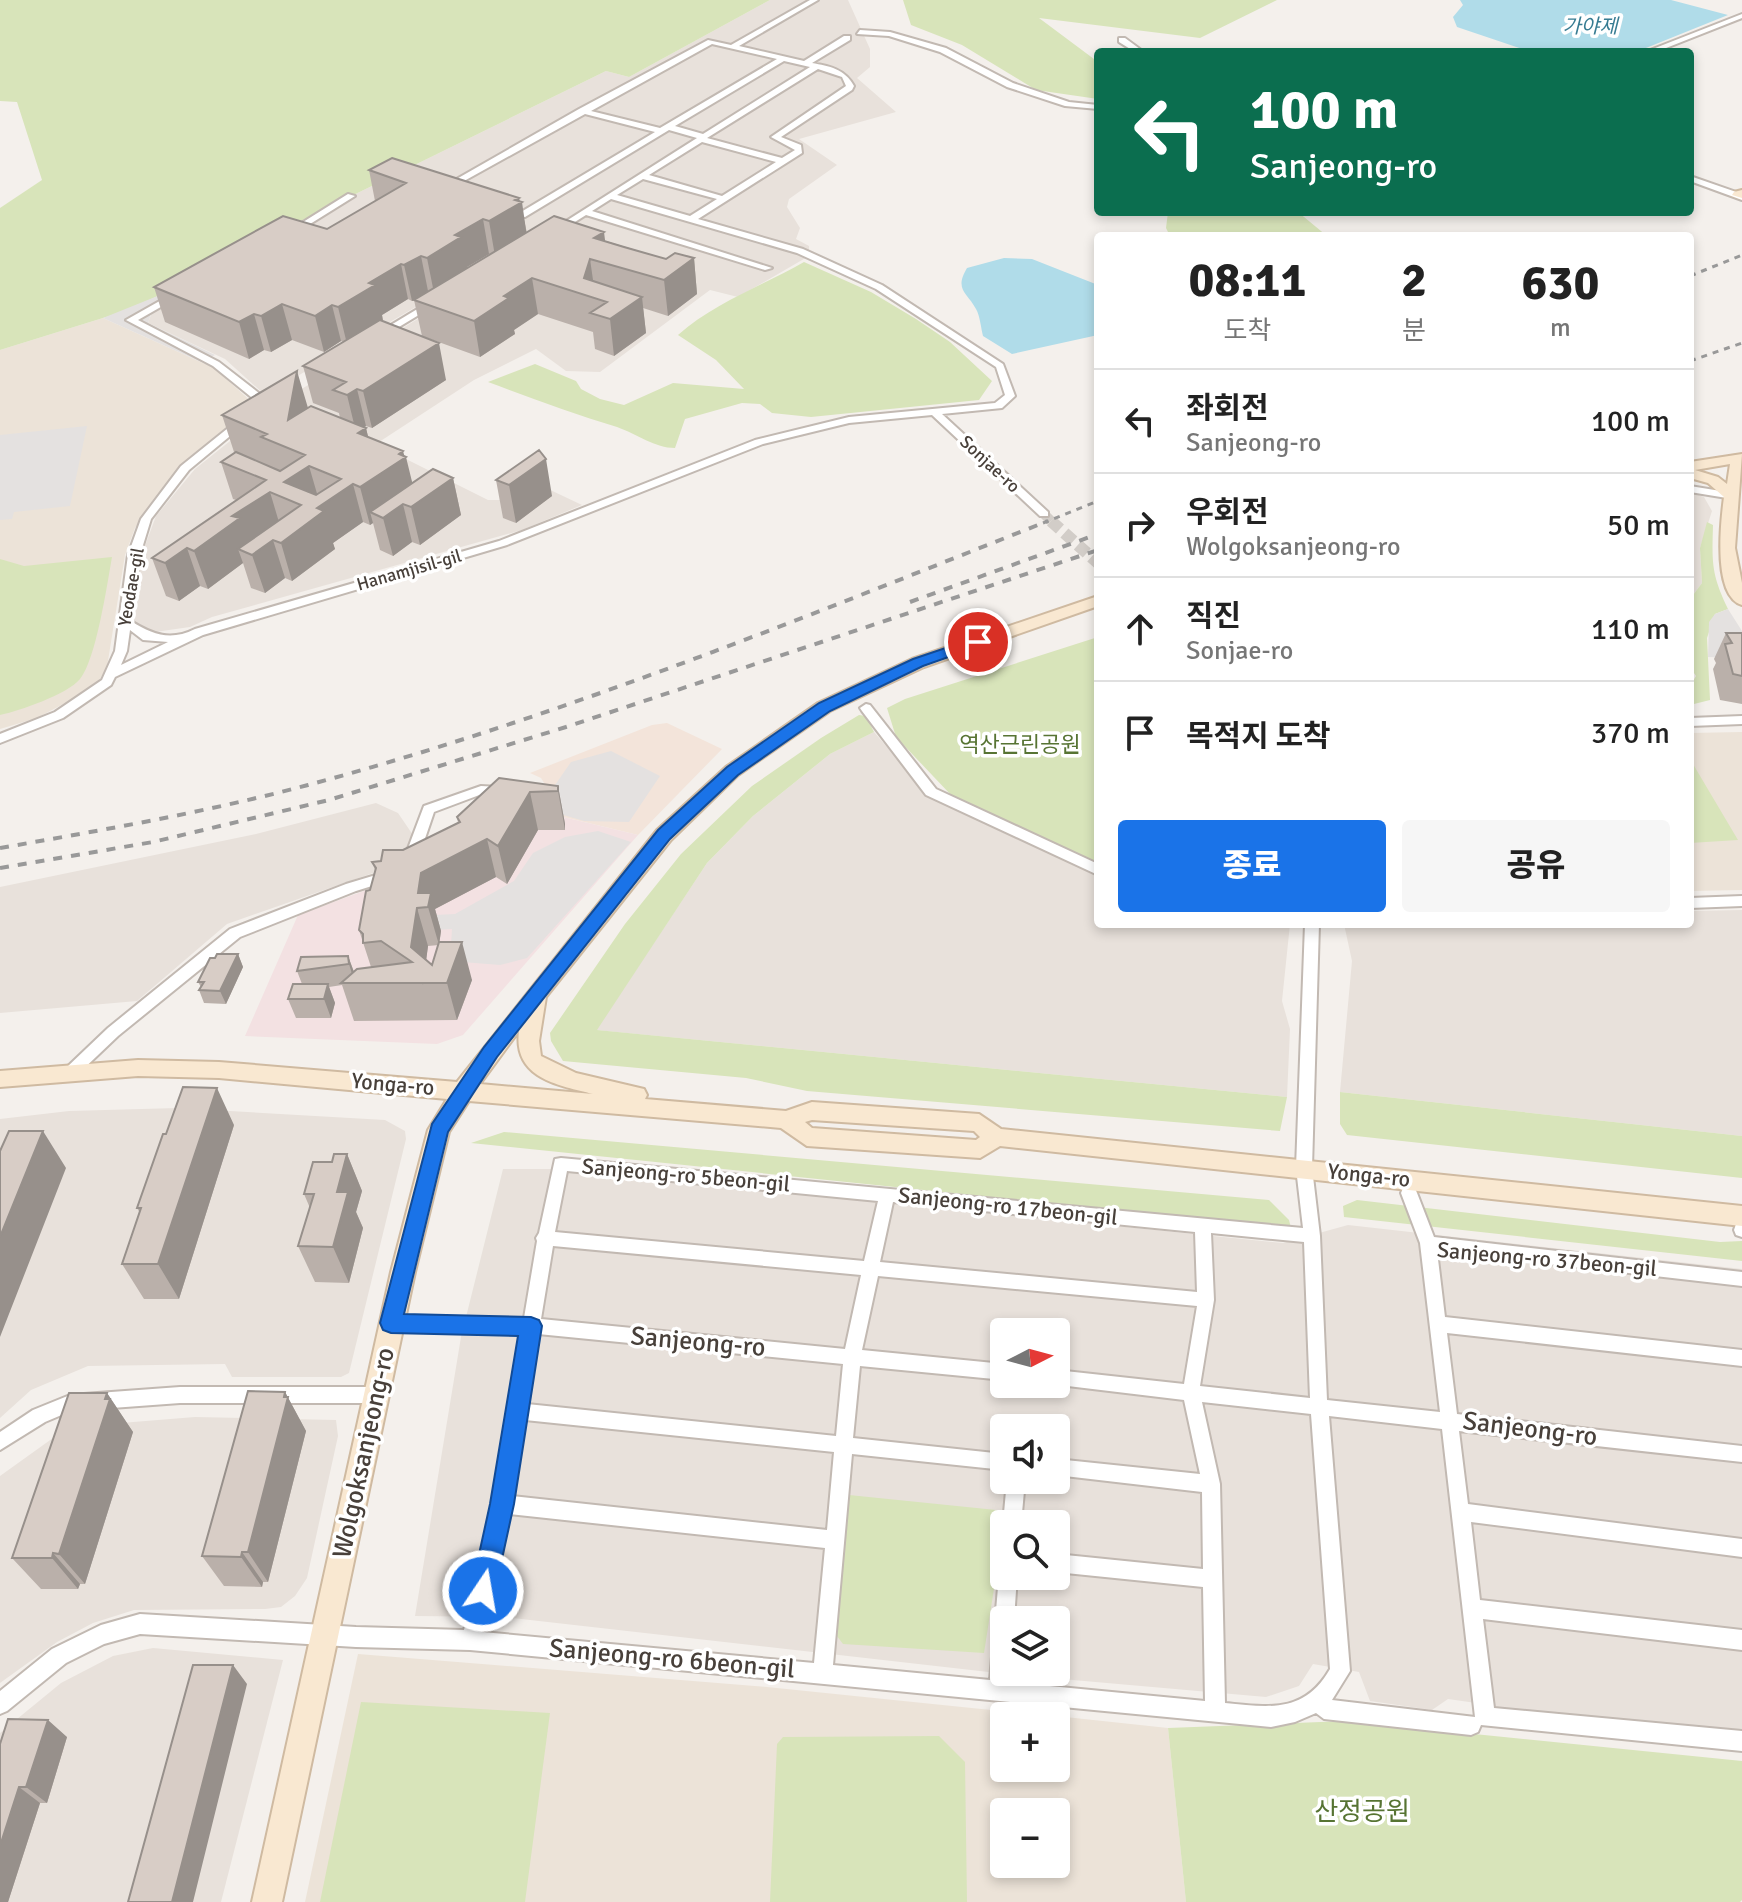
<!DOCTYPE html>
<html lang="ko">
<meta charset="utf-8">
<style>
body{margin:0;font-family:Signika,"Noto Sans KR",sans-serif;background:#f6f6f6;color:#222;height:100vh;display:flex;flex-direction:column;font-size:30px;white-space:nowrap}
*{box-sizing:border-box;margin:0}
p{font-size:26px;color:#767676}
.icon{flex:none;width:44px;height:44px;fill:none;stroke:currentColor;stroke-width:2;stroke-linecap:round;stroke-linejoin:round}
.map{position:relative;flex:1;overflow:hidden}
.panel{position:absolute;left:1094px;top:232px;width:600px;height:696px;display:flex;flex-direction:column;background:#fff;border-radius:8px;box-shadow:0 4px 12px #0003}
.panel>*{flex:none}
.hud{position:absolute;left:1094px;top:48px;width:600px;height:168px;border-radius:8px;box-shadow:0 4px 12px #0003;background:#0b6e4f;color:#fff;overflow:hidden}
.needle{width:52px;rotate:84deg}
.controls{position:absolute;left:990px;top:1318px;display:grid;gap:16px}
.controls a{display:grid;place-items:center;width:80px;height:80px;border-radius:8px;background:#fff;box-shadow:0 4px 12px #0003;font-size:40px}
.pin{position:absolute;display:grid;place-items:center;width:68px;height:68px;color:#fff;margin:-34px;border:4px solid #fff;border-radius:50%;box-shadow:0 2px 8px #0007}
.me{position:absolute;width:88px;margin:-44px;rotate:12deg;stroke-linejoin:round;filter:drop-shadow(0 0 6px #0008)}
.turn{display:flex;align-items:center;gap:28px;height:168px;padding:0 24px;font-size:36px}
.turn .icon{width:104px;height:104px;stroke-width:2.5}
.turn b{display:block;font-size:56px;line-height:68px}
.eta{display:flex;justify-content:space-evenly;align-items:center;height:136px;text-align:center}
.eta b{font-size:48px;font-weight:800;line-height:56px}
.cta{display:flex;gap:16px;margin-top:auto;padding:16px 24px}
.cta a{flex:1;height:92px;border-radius:8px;background:#1a73e8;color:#fff;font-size:32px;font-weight:800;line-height:92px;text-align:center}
.cta a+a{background:#f6f6f6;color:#222}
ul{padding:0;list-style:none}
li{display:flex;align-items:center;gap:24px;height:104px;padding:0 24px;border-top:2px solid #e0e0e0}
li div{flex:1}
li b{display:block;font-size:30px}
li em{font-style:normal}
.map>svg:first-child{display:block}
</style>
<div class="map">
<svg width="1742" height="1902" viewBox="0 0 1742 1902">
<rect width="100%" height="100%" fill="#f4f0ec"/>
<path fill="#e8e1db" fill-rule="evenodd" d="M770,0H848L870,49V67L857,78L896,112L799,139L837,165L789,199L787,207L800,228L796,239L809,246V256L738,297L710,290L600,372L566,371L536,349L474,380L376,444L488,500H500L544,487L582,505L522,530L212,617L190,627L155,632L141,629L131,620L142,554L156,516L195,469L275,405L489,276L544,232L265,395L225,359L148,323L152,312L274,234L606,71L629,77Z
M1690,492L1704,497L1712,511L1700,548L1702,583L1690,599Z
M874,732L930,797L1098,874V924H1290L1282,1001L1290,1029L1287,1097L596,1030L707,863L753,816L830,754Z
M376,803L398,813L415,838L393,866L227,924L137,1001L0,1013V887L256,834Z
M1742,910V1136L1340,1092L1352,961L1344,924H1690V911Z
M178,1108L385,1120L405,1131L406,1139L349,1373L341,1377H232L225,1364L88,1366L31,1390L0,1418V1119L69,1111Z
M503,1169H559L1283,1243L1348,1225L1742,1269V1750L1555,1731L1483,1704L1448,1699L1432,1710L1370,1701L1359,1672L1313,1664L1299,1686L1266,1697L1015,1675L504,1617L415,1616L461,1337ZM1004,1332H1056V1384H1004ZM1004,1428H1056V1480H1004ZM1004,1524H1056V1576H1004ZM1004,1620H1056V1672H1004Z
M195,1417L336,1420L338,1436L307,1578L295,1596L281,1607L265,1609L134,1610L93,1623L57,1642L0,1683V1476L53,1438L84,1426Z
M153,1648L283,1660L221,1902H0V1733L61,1683L113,1656Z"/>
<path fill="#f3e4da" d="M667,723L722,749L638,835L535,810L546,786L541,778L530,773L652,725Z"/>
<path fill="#ece3d8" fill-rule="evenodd" d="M103,318L214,368L254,404L180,466L135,528L125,555L107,667L100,679L84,693L37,718L0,729V350Z
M1742,732V890L1690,891V733Z
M358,1654L767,1687L1051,1716H1004V1768H1056V1716L1168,1728L1186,1902H305ZM1004,1812H1056V1864H1004Z"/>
<path fill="#f3e1e2" d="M530,809L638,835L463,1035L437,1044L245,1036L298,915L394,880Z"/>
<path fill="#d8e4ba" d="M0,0H770L629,77L606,71L274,234L165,293L119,313L0,350V208L42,180L17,102L0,101Z
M903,0H1277L1200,38L1039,18L1098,62V99L1036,90L962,45L911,25Z
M1168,212H1298L1327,236H1170L1166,228Z
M804,262L871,292L916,319L950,342L992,381L979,400L811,417L772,413L760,404L742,403L685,419L675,448C655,448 637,434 617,427C574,414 531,398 488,382L535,364L576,381L581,389L600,399L624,405L673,383L744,389L716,360L678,335C714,303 762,286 804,262Z
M1707,522L1713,525C1712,562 1711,574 1728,609L1715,614L1707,638L1710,700L1690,705V686L1696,676L1692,670L1690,599L1702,583L1700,548Z
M112,557C107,585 96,660 80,679C68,694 19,711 0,715V559L24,566Z
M1098,637V863L951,795L896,737L887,708L905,699Z
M859,715L866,716L874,732L830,754L753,816L707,863L597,1030L1287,1097L1280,1131L807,1091L746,1078L563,1061L551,1041L550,1033L625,924L681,854L752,786L821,738Z
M1690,759L1738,840L1690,843Z
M1340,1092L1742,1136V1178L1347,1135L1340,1124Z
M504,1132L1269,1200L1289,1220L1291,1228L471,1143Z
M1357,1200L1720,1242L1742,1241V1261L1344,1217L1343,1206Z
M849,1495L1006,1511L984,1653L843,1644L830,1627Z
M361,1702L550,1713L525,1902H320Z
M1346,1721L1742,1761V1900L1740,1902H1186L1168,1728Z
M939,1736L965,1762L967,1902H770L777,1744L783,1737Z"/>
<path fill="#e4e1e0" d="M165,293L152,311L148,323L215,355L201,362L103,318Z
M87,426L70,506L14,512L12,519L0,520V435Z
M1728,609L1742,631V658L1708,657L1709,622L1715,614Z
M611,751L660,776L629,822L584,821L539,808L571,762Z
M598,831L631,842L527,958L500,965L450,961L452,929L433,930L435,915L455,914L514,881L533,853L565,837Z"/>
<path fill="#b0dce9" d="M1460,0H1671L1728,15L1636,52H1531L1457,27L1453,17L1463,5Z
M1004,258L1032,259L1098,285V335L1012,354L983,336C981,328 980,316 976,309C967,292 954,290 967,268Z"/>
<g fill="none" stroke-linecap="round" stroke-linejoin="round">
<path stroke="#d2cdc8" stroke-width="10" stroke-dasharray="10 5" stroke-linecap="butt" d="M1044,514L1053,523"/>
<path stroke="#d2cdc8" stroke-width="12" stroke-dasharray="12 6" stroke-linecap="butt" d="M1051,521L1098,563"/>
<defs>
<path id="street" d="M810,0H818L739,46L804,61L844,36H850V40L812,63C829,66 845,69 854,86L852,90L781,137L801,145L802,153L698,219L803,249L882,285L1003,364L1015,396L1002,408L942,414L1048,512V516H1040L932,415L849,423L763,444L507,545L203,635L115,677L111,685L63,718L0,743V734L55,712L102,680L115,651L128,555L141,519L181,466L238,420L247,422L189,470L151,519L140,555L131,621C153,635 171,641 195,629L499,541L755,440L849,417L995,403L1005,395L996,367L876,289L797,253L611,199L592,211L772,268L765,270L586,215L559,232L552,230L697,138L669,130L525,217L503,212V208L521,212L655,132L585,114L446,191L439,189L579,109L708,40L731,45ZM712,44L777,59L660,128L591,111ZM784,61L810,67L703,134L675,126ZM818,69L842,77L846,86L771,137L795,150L782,158L707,138ZM702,142L776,162L722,196L649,175ZM643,179L717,199L690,216L617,195ZM130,630L143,640L168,642L121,665L127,651Z
M1742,14V18L1656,52H1645Z
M860,30L890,32L946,48L1013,83L1069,102L1098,105V109L1065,106L1007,87L940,52L889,36L857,34Z
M1119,38H1125L1144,52H1135L1119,42Z
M1502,50L1518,52H1498Z
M1690,176L1742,194V200L1690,181Z
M348,194L355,196L294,234L287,232Z
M172,294L180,296L138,320L219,362L269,401V405H261L213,366L126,320Z
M429,302L437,304L384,336L376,334Z
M1690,486L1733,493L1738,496L1733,499L1690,492Z
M866,704L870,705L936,789L1098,864V875L926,795L862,711L860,708Z
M1742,716V724L1690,726V718Z
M481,786L499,787L505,791L499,795L482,794L434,812L418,859L411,864L406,862L404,859L424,806Z
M389,871L394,873L396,876L394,879L356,891L240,937L118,1036L76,1076H66L64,1072L66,1068L108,1028L230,929L346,884Z
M1742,896V906L1690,908V898Z
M1305,924H1319L1312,1168L1320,1236L1327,1400L1440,1412L1420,1243L1401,1193L1403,1188L1409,1186L1415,1188L1417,1193L1434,1237L1742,1272V1286L1437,1251L1445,1317L1742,1350V1366L1447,1333L1457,1414L1742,1446V1462L1459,1431L1468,1504L1742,1539V1557L1471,1522L1480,1600L1742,1630V1650L1483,1619L1494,1708L1742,1731V1751L1481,1725L1478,1732L1471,1735L1324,1719L1316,1713L1295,1722L1271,1727L470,1650L356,1647L140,1634L104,1644L66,1663L7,1711L0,1714V1691L52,1649L101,1625L140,1614L356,1627L464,1630L482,1560L522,1333L391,1330L385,1328L383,1323L385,1318L391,1316L524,1318L537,1241L536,1238L539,1233L555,1159L561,1158L1303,1228L1296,1168ZM567,1171L878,1201L864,1261L555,1232ZM893,1202L1195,1232L1197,1292L880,1262ZM1211,1233L1304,1242L1310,1398L1200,1386L1214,1300ZM553,1246L861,1275L845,1349L541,1319ZM878,1276L1197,1306L1184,1384L1056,1370V1384H1051L1184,1400L1200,1474L1056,1459V1475L1202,1492L1203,1569L1056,1554V1572L1203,1587L1205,1701L1009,1682L1010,1672H1004V1620H1014L1017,1576H1004V1568L999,1576L990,1680L833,1665L852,1454L1004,1470V1454L853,1438L860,1366L1004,1380V1364L862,1350ZM538,1334L843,1364L836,1436L527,1404ZM1202,1402L1311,1414L1330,1669C1304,1714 1269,1707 1225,1703L1220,1484ZM1329,1416L1442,1429L1475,1717L1332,1700L1350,1671ZM525,1420L834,1452L827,1530L512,1496ZM509,1514L825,1548L814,1663L482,1632L497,1581Z
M1742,1222V1237L1736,1235L1734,1230L1736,1224Z
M180,1387H376L382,1389L385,1395L382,1401L376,1403H180L71,1411L45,1422L0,1450V1432L33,1410L70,1395Z
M1007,1480H1025L1021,1524H1004V1527L1003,1524Z"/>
<path id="secondary" d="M1742,190V198L1732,195L1734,192Z
M1742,454L1735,548L1742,583V605C1712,596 1721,520 1724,497L1708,483L1690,478V462ZM1730,464L1727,484L1718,477L1695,470Z
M1098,596V606L924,667L830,711L738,775L671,840L546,997L539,1041L541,1056L576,1073L644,1089L647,1095L645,1099L786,1111L812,1102L979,1114L1001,1129L1742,1206V1226L1000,1146L980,1158L807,1146L781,1128L469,1101L449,1132L415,1272L282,1902H252L391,1272L428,1130L447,1099L219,1078L138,1076L0,1087V1071L138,1060L219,1062L457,1082L657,830L726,767L818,703L912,659ZM519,1031C513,1078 557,1085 593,1094L480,1084ZM812,1120L974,1131L980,1137L976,1140L812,1128L805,1122Z"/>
</defs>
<use href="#street" stroke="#c2b9b2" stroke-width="4"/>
<use href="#secondary" stroke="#cfbaa1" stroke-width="4"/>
<use href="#street" fill="#fff" fill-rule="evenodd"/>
<use href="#secondary" fill="#f9e8d1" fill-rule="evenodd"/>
<path stroke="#999" stroke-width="3" stroke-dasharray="6 6" stroke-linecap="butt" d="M1690,276L1742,255
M1690,361L1742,343
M1043,523L1098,501"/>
<path stroke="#999" stroke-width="4" stroke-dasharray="9 9" stroke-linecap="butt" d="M910,602L1098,534
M0,848C103,830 207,812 308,785C561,717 805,617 1048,521
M0,868L153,842L329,800L566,727L1098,550"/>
</g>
<path fill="#bab0aa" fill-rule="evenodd" d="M369,170L519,198L527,233L606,241L666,259L694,258L697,294L668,316L643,308L646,333L614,356L595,349L593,332L538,314L514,330L515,334L480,357L422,336L414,300L428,291L412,301L408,299L382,315L383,321L446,380L372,428L366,426L364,427L366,428L368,437L404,456L412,483L453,478L461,515L420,545L412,542L393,556L380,550L373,523L370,525L363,522L333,543L335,549L292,581L285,578L265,593L251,588L243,563L208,589L200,586L179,601L166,596L152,558L236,500L233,499L221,462L235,453L234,452L222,415L307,408L340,418L339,413L313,403L303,366L343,342L341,341L324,352L292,340L271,352L264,350L249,359L165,322L154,287L327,229L375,201ZM489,254H491L467,268V267Z
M496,480L552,496L516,523L503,518Z
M1726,633H1742V704L1720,700L1713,669L1716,663L1714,659Z
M499,778L558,786L565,824V830H538L507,884L496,877L435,909L441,931L439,945L472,980L457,1020L354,1021L342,985L329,987L335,1003L331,1018H296L288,999L302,984L297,971L348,956L354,972L371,967L359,930L375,870L372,862L381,861L458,823L457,817ZM439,945L432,965L426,960L428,946Z
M238,954L243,967L226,1004L204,1003L199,990L201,987L198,982L215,958Z
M234,1125L179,1299H144L122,1264L140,1213L137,1208Z
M347,1154L362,1191L356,1212L363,1228L349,1283L315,1282L298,1246L310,1208L304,1194L332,1162Z
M285,1392L306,1431L268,1582H263L262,1587L224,1586L202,1556Z
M107,1393L133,1432L85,1584H80L78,1589H41L12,1558Z
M8,1719L67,1737L47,1803H40L8,1902H0Z"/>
<path fill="#97908b" d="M519,198L520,203L522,202L527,237L495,256L489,221Z
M483,219L489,254L467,267L468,273L434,293L427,258L455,235Z
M604,232L608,264L594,238Z
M421,256L428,291L412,301L404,265Z
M694,258L697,294L668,316L664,280Z
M590,259L595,294L584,278Z
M401,264L408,299L382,315L383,321L347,344L338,307L369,283Z
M532,278L538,314L514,330L515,334L480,357L474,321L504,296Z
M642,297L646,333L614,356L610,319Z
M282,304L292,340L271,352L261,316Z
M332,305L341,341L324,352L315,316Z
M254,314L264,350L249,359L239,322Z
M439,343L446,380L372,428L363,391Z
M297,371L308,408L288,420Z
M357,389L366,426L356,432L347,395Z
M366,428L375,465L358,433Z
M403,451L405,458L406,457L415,494L370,512L373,523L370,525L360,487Z
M546,459L552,496L516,523L509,485Z
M309,466L320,504L301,505L284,482Z
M453,478L461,515L420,545L411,507Z
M353,484L363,522L333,543L335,549L292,581L281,543L317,508Z
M270,492L281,529L238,549L243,563L208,589L194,551L232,516Z
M403,504L412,542L393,556L383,518Z
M273,540L285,578L265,593L252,555Z
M187,548L200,586L179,601L165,563Z
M558,786L565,824V830L558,791Z
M530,792L538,830L507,884L498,846Z
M487,839L496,877L435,909L441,931L439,945L428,907L418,893L421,873Z
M417,908L428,946L423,985L411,947Z
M462,942L472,980L457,1020L447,983Z
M238,954L243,967L226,1004L220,991Z
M348,956L355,975V984L349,964Z
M328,984L335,1003L331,1018L324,999Z
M217,1088L234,1125L179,1299L158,1264Z
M43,1131L66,1168L0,1337V1237Z
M347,1154L362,1191L356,1212L363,1228L349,1283L333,1247L337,1192Z
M285,1392L306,1431L268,1582L248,1552Z
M107,1393L133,1432L85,1584L59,1554Z
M242,1552L263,1582L262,1587L241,1557Z
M53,1553L80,1584L78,1589L52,1558Z
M233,1665L247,1684L193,1902H172Z
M48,1720L67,1737L47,1803L26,1787Z
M19,1787L40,1803L8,1902H0V1846Z"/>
<path fill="#d8cdc6" stroke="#97908b" stroke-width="2" fill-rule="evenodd" d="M392,158L519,198L515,200L522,202L489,221L483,219L455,235L461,237L427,258L421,256L404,265L401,264L369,283L375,285L338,307L332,305L315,316L282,304L261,316L254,314L239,322L154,287L283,216L327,229L406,183L369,170Z
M554,216L604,232L594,238L624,247L666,259L675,253L694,258L664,280L590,259L584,278L642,297L610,319L590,313L607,302L532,278L504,296L509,298L474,321L414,300Z
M380,320L439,343L363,391L357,389L347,395L333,390L346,382L303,366Z
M297,371L288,420L311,406L366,428L358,433L403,451L399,454L406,457L360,487L353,484L317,508L324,511L281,543L273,540L252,555L238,549L301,505L270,492L232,516L240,518L194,551L187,548L165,563L152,558L266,480L221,462L236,452L280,471L305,455L261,437L267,434L222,415ZM309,466L341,479L316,495L284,482Z
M539,450L546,459L509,485L496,480Z
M433,469L453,478L411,507L403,504L383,518L370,512Z
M1726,633H1742V676L1733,674L1725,644L1732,643Z
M499,778L558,786V791L530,792L498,846L487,839L421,873L418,893H431L428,907L417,908L411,947L432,965L439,942H462L447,983H341L357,969L412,962L381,941L363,943V934L359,930L366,891L370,890L376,868L372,862L381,861L383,850H403L460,822L457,817Z
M217,954H238L220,991L199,990L204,982H198L210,958H215Z
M348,956L349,964L297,971L301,957Z
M293,984H328L324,999H288Z
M183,1087L217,1088L158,1264H122L141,1208H137L163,1134H166Z
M9,1131H43L0,1237V1151Z
M334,1154H347L337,1192H348L333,1247L298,1246L314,1194H304L313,1162H332Z
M248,1391L285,1392L284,1397H288L248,1552H242L241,1557L202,1556Z
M69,1393H107L105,1399H110L59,1554L53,1553L52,1558H12Z
M193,1665H233L172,1902H128Z
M8,1719L48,1720L26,1787H19L0,1846V1744Z"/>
<path fill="#1a73e8" stroke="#114b97" stroke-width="2" d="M978,637L986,642L983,645L923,666L830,711L738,775L670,839L497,1057L448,1132L404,1314L531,1317L539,1320L542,1326L514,1504L495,1591L492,1600L483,1603L475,1600L471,1591L490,1504L518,1336L391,1333L383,1330L380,1323L432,1124L484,1047L658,830L727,767L819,703L913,659Z"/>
<g text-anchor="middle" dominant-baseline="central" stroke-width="7" stroke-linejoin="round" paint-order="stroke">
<g font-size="18" fill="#48403a" stroke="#fff">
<text transform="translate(990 464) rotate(43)">Sonjae-ro</text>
<text transform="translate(409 570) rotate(-16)">Hanamjisil-gil</text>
<text transform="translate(131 587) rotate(-80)">Yeodae-gil</text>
</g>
<g font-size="20" font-style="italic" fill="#377c92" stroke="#fff">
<text x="1590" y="26">가야제</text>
</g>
<g font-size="22" fill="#577433" stroke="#fff">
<text x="1020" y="744">역산근린공원</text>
</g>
<g font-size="22" fill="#48403a" stroke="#fff">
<text transform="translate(393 1084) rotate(5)">Yonga-ro</text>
<text transform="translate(686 1175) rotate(5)">Sanjeong-ro 5beon-gil</text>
<text transform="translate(1369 1175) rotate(6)">Yonga-ro</text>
<text transform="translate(1008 1206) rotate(6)">Sanjeong-ro 17beon-gil</text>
<text transform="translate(1547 1259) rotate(5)">Sanjeong-ro 37beon-gil</text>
</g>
<g font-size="26" fill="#48403a" stroke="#fff">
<text transform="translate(698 1342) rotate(5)">Sanjeong-ro</text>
<text transform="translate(1530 1429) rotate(7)">Sanjeong-ro</text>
<text transform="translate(364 1453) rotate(-78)">Wolgoksanjeong-ro</text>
<text transform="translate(672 1659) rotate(5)">Sanjeong-ro 6beon-gil</text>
</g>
<g font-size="26" fill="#577433" stroke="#fff">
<text x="1362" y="1812">산정공원</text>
</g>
</g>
</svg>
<div class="controls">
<a><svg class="needle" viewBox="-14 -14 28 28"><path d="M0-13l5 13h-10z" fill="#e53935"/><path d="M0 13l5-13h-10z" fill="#767676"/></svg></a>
<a><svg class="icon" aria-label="sound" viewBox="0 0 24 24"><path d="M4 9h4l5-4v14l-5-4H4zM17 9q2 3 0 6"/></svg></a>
<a><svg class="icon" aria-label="search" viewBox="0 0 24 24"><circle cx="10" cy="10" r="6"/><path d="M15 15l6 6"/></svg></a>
<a><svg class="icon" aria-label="layers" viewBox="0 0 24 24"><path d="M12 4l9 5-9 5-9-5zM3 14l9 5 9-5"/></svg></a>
<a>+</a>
<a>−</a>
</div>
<div class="pin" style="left:978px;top:642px;background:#d93025"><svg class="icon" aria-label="arrive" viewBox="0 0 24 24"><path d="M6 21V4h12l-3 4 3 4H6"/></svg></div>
<svg class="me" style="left:483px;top:1591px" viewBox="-20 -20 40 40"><circle r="17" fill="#1a73e8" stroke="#fff" stroke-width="3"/><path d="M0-11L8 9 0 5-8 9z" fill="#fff"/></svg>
<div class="hud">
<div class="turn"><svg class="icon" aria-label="left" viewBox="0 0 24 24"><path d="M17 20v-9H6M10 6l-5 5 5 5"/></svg><div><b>100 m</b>Sanjeong-ro</div></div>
</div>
<section class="panel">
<div class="eta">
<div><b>08:11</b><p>도착</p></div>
<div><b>2</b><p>분</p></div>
<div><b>630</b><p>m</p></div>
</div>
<ul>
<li><svg class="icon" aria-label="left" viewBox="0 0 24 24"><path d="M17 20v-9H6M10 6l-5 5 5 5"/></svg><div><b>좌회전</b><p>Sanjeong-ro</p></div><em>100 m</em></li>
<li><svg class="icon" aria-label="right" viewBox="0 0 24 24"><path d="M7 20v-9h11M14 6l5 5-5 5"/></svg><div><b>우회전</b><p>Wolgoksanjeong-ro</p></div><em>50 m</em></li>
<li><svg class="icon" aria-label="ahead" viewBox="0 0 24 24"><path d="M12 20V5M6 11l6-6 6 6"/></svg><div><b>직진</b><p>Sonjae-ro</p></div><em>110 m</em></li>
<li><svg class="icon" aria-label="arrive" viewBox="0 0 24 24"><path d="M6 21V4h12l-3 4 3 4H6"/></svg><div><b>목적지 도착</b></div><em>370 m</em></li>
</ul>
<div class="cta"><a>종료</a><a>공유</a></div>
</section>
</div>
